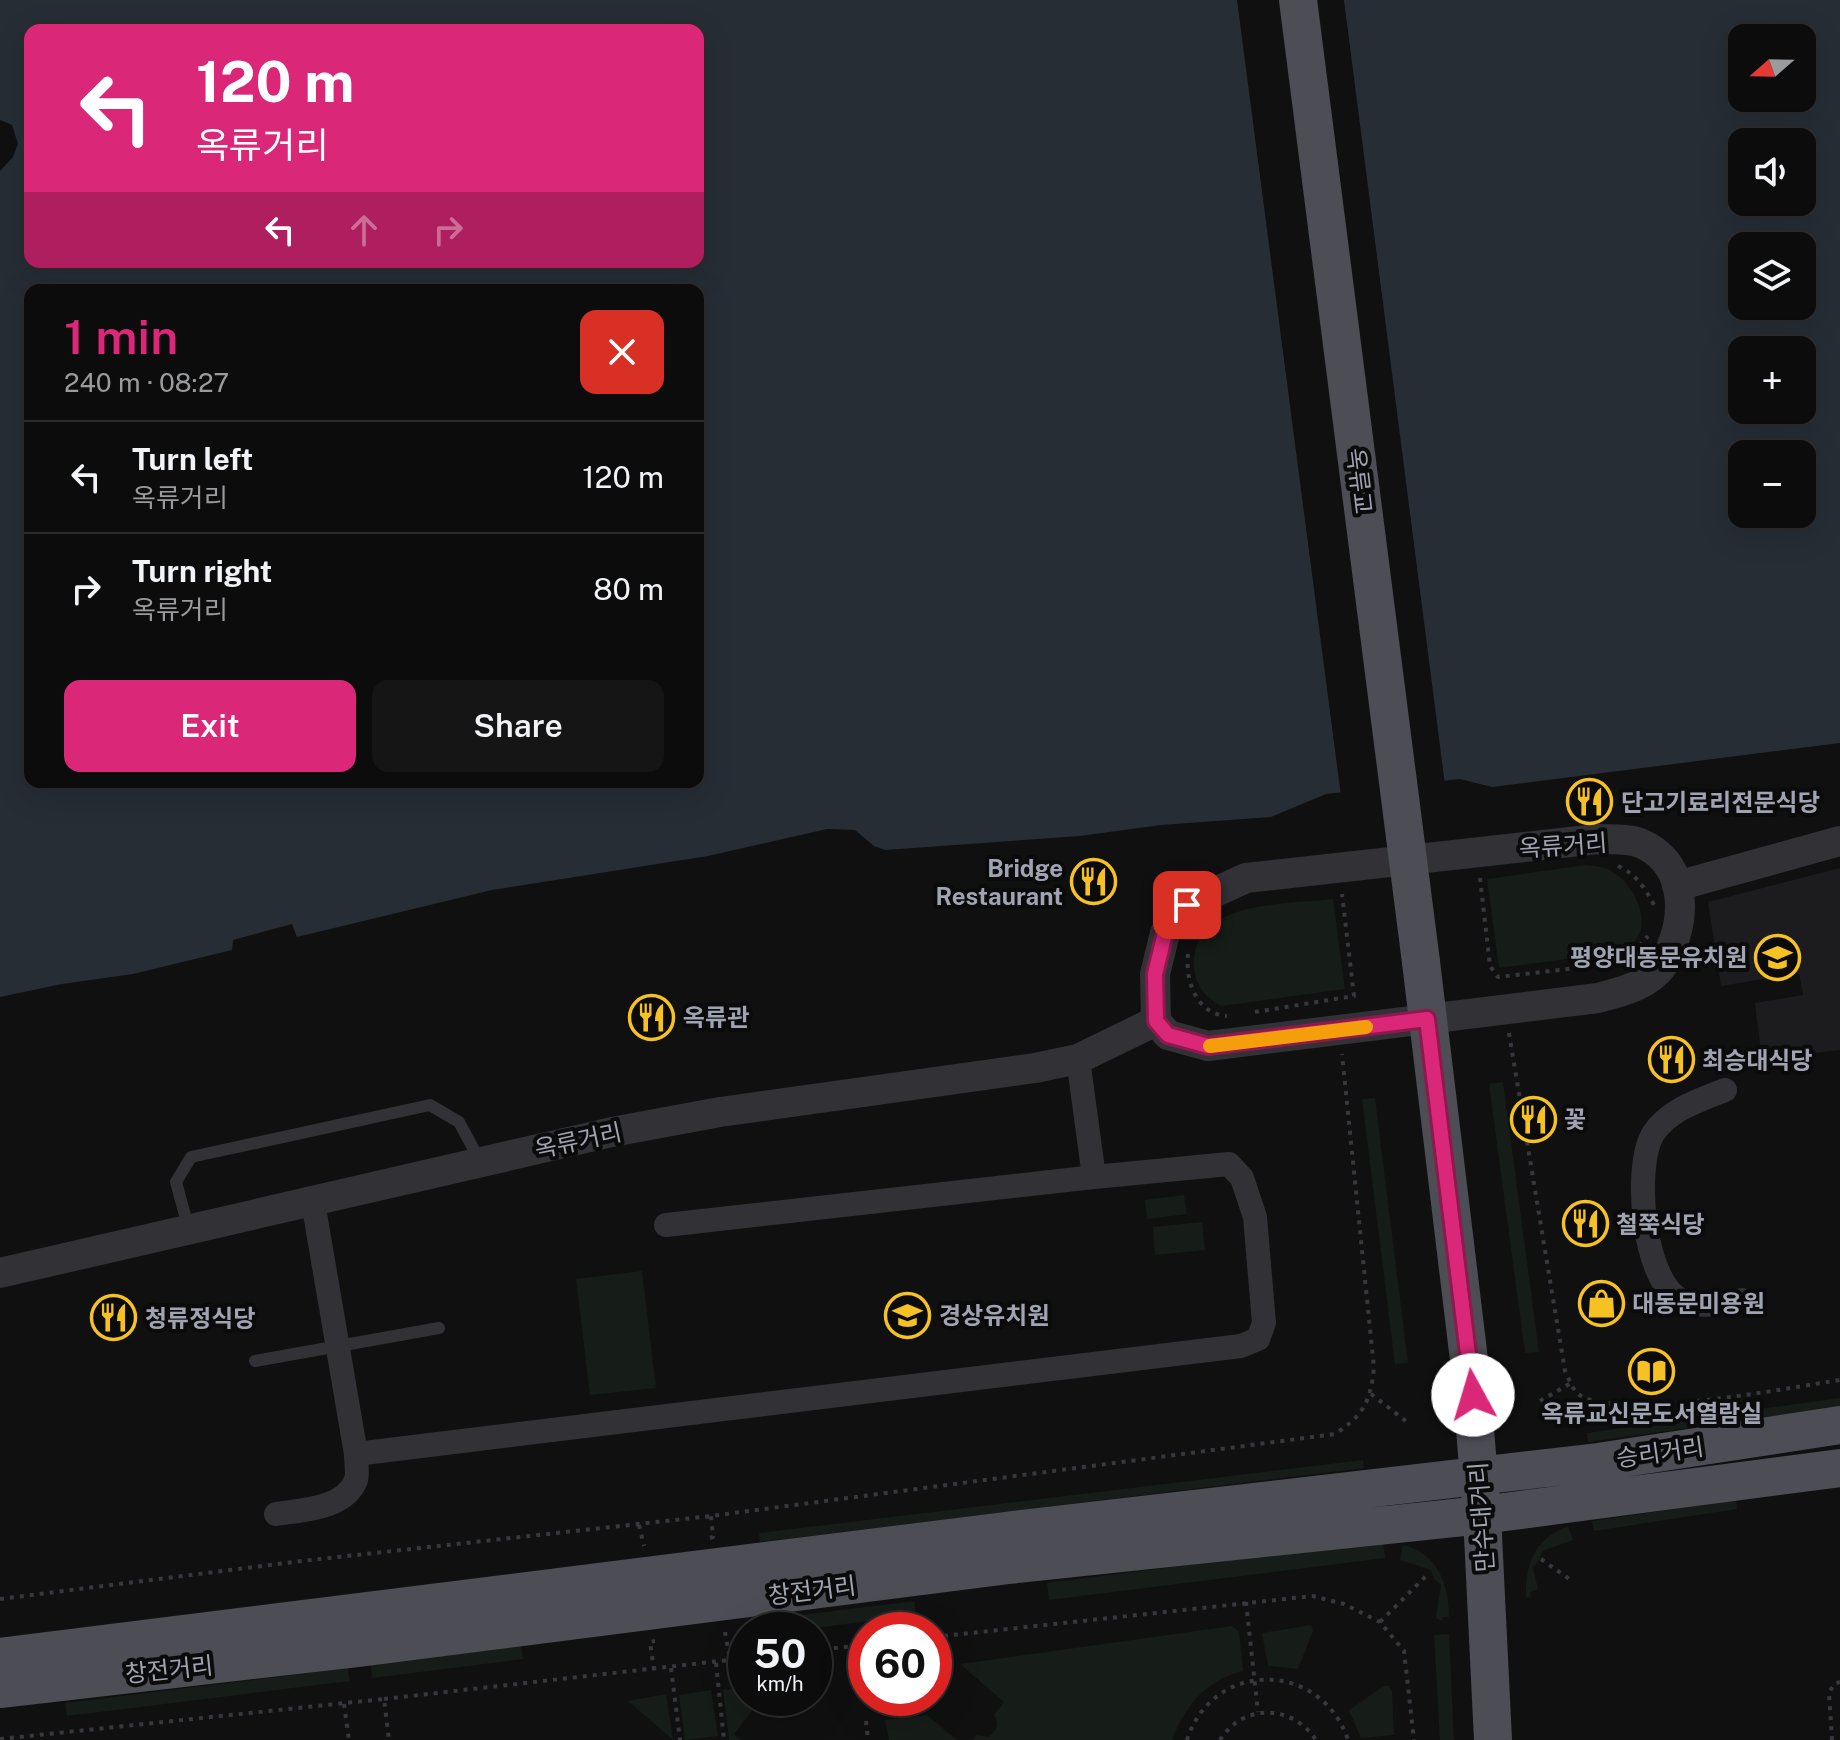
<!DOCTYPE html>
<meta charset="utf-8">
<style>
body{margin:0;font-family:"Public Sans","Noto Sans KR",sans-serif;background:#151516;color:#f1f3f6;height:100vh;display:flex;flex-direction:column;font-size:30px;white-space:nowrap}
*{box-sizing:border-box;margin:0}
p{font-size:26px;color:#9a9b9d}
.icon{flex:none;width:44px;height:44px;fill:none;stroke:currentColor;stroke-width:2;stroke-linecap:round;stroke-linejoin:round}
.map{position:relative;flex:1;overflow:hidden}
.drawer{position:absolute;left:24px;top:284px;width:680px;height:504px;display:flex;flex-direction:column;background:#0c0c0d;border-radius:16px;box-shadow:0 8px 32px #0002,0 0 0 2px #2c2c2e}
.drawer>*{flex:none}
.guide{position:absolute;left:24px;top:24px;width:680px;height:244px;border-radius:16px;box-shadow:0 8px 32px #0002,0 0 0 2px #2c2c2e;background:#db2777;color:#fff;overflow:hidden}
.needle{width:52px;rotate:250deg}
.fabs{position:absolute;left:1728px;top:24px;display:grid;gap:16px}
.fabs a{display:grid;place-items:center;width:88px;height:88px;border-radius:16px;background:#0c0c0d;box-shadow:0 8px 32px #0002,0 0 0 2px #2c2c2e;font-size:40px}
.speed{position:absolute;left:728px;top:1612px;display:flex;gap:16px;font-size:40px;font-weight:700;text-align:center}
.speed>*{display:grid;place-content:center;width:104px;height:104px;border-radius:50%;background:#0c0c0d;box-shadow:0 8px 32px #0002,0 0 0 2px #2c2c2e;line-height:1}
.speed small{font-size:20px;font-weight:400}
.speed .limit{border:12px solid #d22;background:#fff;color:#111}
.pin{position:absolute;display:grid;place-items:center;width:68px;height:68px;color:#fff;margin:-34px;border-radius:16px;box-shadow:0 4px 12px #0006}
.me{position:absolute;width:88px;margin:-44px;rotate:354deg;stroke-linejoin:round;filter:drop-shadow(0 0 6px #0008)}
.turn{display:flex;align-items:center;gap:28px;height:168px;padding:0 40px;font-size:36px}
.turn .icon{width:104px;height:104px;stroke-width:2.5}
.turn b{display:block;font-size:56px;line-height:68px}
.lanes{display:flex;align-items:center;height:76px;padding:0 40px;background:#0003;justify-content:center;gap:40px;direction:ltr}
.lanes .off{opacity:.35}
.round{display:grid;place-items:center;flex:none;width:84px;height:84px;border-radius:16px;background:#151516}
.headline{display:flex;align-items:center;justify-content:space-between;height:136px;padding:0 40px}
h1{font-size:48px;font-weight:600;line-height:60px;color:#db2777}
.primary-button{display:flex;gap:16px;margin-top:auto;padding:16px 40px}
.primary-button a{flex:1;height:92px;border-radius:16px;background:#db2777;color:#fff;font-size:32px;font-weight:600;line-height:92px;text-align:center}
.primary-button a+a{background:#151516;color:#f1f3f6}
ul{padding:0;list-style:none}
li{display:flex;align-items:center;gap:24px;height:112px;padding:0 40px;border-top:2px solid #2c2c2e}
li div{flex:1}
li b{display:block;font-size:30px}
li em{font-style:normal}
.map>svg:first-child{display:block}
</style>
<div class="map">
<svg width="1840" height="1740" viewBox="0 0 1840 1740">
<rect width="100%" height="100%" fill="#101011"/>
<path fill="#1c1c1e" d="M1840,868V1050L1762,1059L1755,1003L1803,995L1799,973L1721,986L1708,902Z"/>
<path fill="#161c17" d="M1585,865C1596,866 1607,867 1616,874C1634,887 1652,921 1635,941C1629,947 1620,950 1612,953L1499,968L1487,879Z
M1333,899L1345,989L1222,1006C1205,998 1196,986 1194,968C1189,899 1287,905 1333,899Z
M1503,1082L1539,1352L1525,1353L1489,1084Z
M1375,1098L1408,1363L1395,1364L1362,1099Z
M1184,1195L1187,1214L1147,1219L1145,1200Z
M1202,1222L1205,1250L1155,1255L1153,1227Z
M642,1271L656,1388L590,1395L576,1279Z
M1840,1398V1407L1588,1442L1587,1433Z
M1363,1460L1364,1468L760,1542L759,1533Z
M1736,1500L1737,1509L1594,1531L1592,1521Z
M1568,1526L1573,1540L1542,1551L1540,1559L1533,1568L1538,1589L1530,1592L1531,1598L1526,1597C1525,1563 1535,1539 1568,1526Z
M1383,1540L1385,1558L1049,1600L1047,1583Z
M1403,1545C1438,1553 1449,1585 1449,1617H1443L1442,1621L1436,1618L1441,1585L1434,1579L1431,1570L1400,1560Z
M914,1601L916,1615L800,1630H771L769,1619Z
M1311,1625L1313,1631L1298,1669L1268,1666L1262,1633Z
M1232,1626L1239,1631L1243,1671C1206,1680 1185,1706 1172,1740H973L977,1735L988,1737C997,1731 1000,1724 994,1715L1004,1702L960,1664Z
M1449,1634L1454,1740H1440L1434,1635Z
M521,1646L523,1659L372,1678L371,1665Z
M348,1668L350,1681L67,1716L65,1703Z
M1384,1686H1389L1392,1691L1394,1735L1361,1738L1349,1710Z
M746,1687V1698H762L734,1734L741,1740H729L723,1690Z
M711,1690L718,1736L685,1740L679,1695Z
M666,1694L673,1740L628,1701Z
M927,1715L957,1740H889L885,1720Z"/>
<path fill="#262d35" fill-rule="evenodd" d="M0,0H1840V743L1492,787L1460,779L1326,794L1271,817L1161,825L1080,836L885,850L874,846L855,830L827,829L708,856L492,890L297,937L292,924L233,940L232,950L133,974L62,984L0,997V171L13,157L18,144L12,125L0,120ZM30,30H698V262H30ZM1742,38H1802V98H1742ZM1742,142H1802V202H1742ZM1742,246H1802V306H1742ZM30,290H698V782H30ZM1742,350H1802V410H1742ZM1742,454H1802V514H1742Z"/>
<path fill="#101011" d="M1237,0H1344L1445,785L1341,796Z"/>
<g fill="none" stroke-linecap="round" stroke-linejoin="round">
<path stroke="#37383d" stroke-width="4" stroke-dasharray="4 6" stroke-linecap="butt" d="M1618,866C1636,874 1645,888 1654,905
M1480,878L1490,966L1498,977L1612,964L1635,951L1648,936
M1188,954C1185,982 1197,1014 1227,1016
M1255,1012L1354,996L1342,894
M1509,1033L1565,1371C1568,1377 1572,1388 1577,1393C1610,1423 1792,1387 1840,1380
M1371,1394L1407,1422
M1540,1401L1571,1383
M639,1525L644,1546
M710,1538L713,1537L711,1516
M1541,1559L1572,1581
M0,1599L302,1561L711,1516L1335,1434C1364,1415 1370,1402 1374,1368L1342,1054
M1246,1602L1258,1712
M1380,1622L1427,1575
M725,1632L730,1660
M934,1637L1313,1596L1344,1604L1380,1622L1404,1651L1414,1740
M814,1650L866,1645
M716,1663L724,1740
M671,1668L680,1740
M654,1670L650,1642L655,1641
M384,1699L746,1658
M344,1704L349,1740
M866,1721L868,1740
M0,1739L384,1699L389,1740
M1187,1740C1213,1659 1321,1660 1348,1740
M1220,1740C1243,1703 1292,1704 1316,1740
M1832,1740L1829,1693L1834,1684L1840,1682"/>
<path stroke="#313136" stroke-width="12" d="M189,1230L176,1182L191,1157L430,1105L459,1122L480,1161
M255,1361L439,1328"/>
<path stroke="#313136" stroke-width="24" d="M1725,1090C1700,1100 1668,1110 1653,1134C1633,1167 1643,1282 1681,1300C1699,1309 1723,1303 1742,1300
M313,1202L356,1454L1241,1346L1258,1339L1264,1323L1255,1217L1242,1178L1229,1164L1094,1177L1078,1059
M666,1225L1094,1177
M276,1514C302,1510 345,1509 356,1480C358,1473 356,1462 356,1454"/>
<path stroke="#313136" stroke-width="30" d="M1597,839C1610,840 1628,838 1640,843C1684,861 1687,910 1671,948C1669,954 1667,961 1663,965C1648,986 1621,992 1598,998L1208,1046L1168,1035L1156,1021L1155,974L1165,933L1187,905L1246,878Z
M1677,886L1840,841
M0,1273L612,1132L720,1112L1035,1068L1078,1059L1156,1021"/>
<path stroke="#4d4e55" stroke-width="38" d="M1421,962L1470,1368L1482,1515L1493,1740
M0,1657L1005,1531L1598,1462L1840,1425
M0,1689L357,1648L1009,1565L1482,1515L1840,1468"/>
<path stroke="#4d4e55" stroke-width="38" d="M1298,0L1421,962"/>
</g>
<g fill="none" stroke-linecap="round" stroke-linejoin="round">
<defs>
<path id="route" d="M1187,905L1165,933L1155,974L1156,1021L1168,1035L1208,1046L1427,1019L1473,1395"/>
</defs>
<use href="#route" stroke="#8e194d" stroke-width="20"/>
<use href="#route" stroke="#db2777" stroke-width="14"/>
<path stroke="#f59e0b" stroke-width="14" d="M1210,1046L1366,1027"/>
</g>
<defs>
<symbol id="restaurant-ring" viewBox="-11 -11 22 22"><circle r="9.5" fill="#0b0b0c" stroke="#f5c123" stroke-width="1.5"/><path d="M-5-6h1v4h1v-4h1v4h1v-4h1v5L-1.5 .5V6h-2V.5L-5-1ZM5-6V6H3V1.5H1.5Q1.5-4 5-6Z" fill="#f5c123"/></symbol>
<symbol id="school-ring" viewBox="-11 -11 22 22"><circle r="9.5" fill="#0b0b0c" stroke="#f5c123" stroke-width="1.5"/><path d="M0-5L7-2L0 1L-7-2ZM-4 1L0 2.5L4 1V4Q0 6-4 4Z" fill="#f5c123"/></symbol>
<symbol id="shop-ring" viewBox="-11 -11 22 22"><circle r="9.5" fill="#0b0b0c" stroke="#f5c123" stroke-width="1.5"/><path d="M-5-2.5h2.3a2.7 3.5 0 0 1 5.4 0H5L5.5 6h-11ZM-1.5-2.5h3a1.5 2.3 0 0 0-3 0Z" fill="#f5c123"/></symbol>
<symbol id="library-ring" viewBox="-11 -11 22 22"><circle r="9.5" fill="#0b0b0c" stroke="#f5c123" stroke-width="1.5"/><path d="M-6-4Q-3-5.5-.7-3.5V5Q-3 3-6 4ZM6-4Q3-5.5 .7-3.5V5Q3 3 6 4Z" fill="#f5c123"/></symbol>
</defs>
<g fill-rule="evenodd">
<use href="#restaurant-ring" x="1564" y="776" width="51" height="51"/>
<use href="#restaurant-ring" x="1068" y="856" width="51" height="51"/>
<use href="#school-ring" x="1752" y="932" width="51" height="51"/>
<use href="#restaurant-ring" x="626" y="992" width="51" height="51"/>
<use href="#restaurant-ring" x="1646" y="1034" width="51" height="51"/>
<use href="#restaurant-ring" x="1508" y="1094" width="51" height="51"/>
<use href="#restaurant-ring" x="1560" y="1198" width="51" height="51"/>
<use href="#shop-ring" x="1576" y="1278" width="51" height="51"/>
<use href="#school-ring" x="882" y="1290" width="51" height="51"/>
<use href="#restaurant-ring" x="88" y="1292" width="51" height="51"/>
<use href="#library-ring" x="1626" y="1346" width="51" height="51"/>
</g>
<g text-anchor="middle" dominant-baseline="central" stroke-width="8" stroke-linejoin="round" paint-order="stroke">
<g font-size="24" fill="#a0a4b2" stroke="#0b0b0c">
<text transform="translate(1360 481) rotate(83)">옥류교</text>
<text transform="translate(1563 845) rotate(-4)">옥류거리</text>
<text transform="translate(578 1140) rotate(-12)">옥류거리</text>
<text transform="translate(1660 1452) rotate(-8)">승리거리</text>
<text transform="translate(1481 1517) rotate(-94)">만수대거리</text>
<text transform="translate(812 1590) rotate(-7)">창전거리</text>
<text transform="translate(169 1669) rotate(-6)">창전거리</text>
</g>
<g font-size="24" font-weight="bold" fill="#a0a4b2" stroke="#0b0b0c" text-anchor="start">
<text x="1621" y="802">단고기료리전문식당</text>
<text x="1063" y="868" text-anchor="end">Bridge<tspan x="1063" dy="28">Restaurant</tspan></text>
<text x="1747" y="957" text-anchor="end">평양대동문유치원</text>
<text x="683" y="1017">옥류관</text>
<text x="1702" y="1060">최승대식당</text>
<text x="1564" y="1119">꽃</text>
<text x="1616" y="1224">철쭉식당</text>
<text x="1632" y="1303">대동문미용원</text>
<text x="939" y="1315">경상유치원</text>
<text x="145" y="1318">청류정식당</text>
<text x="1652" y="1413" text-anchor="middle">옥류교신문도서열람실</text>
</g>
</g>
</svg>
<div class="fabs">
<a><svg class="needle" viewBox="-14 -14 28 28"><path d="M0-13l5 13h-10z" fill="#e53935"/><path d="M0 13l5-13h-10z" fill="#9a9b9d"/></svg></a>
<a><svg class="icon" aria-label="sound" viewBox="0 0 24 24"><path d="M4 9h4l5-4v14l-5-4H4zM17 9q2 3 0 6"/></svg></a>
<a><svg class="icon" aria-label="layers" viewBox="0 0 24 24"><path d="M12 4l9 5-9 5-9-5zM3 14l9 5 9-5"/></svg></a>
<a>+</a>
<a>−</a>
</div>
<div class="speed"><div>50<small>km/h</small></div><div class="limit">60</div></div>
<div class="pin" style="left:1187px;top:905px;background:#d93025"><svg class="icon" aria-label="arrive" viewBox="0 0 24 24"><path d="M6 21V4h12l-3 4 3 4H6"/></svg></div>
<svg class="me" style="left:1473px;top:1395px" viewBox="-20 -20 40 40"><circle r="19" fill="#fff"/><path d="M0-13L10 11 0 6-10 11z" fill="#db2777"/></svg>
<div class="guide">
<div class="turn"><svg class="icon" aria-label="left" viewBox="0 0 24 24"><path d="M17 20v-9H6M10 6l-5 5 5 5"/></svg><div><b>120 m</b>옥류거리</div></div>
<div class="lanes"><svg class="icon" aria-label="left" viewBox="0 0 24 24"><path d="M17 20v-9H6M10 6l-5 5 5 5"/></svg><svg class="icon off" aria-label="ahead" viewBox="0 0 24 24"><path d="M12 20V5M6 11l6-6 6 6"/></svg><svg class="icon off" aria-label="right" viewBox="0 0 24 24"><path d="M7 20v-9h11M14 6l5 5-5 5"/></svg></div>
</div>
<section class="drawer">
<div class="headline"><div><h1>1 min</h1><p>240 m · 08:27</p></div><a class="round" style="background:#d93025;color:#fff"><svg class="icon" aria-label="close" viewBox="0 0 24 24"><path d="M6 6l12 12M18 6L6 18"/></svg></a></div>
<ul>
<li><svg class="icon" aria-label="left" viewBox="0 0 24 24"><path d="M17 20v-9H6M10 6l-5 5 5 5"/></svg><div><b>Turn left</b><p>옥류거리</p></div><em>120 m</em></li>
<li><svg class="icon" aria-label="right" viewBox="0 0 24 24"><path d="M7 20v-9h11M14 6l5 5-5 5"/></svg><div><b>Turn right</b><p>옥류거리</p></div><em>80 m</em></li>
</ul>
<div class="primary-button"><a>Exit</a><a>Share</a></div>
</section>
</div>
